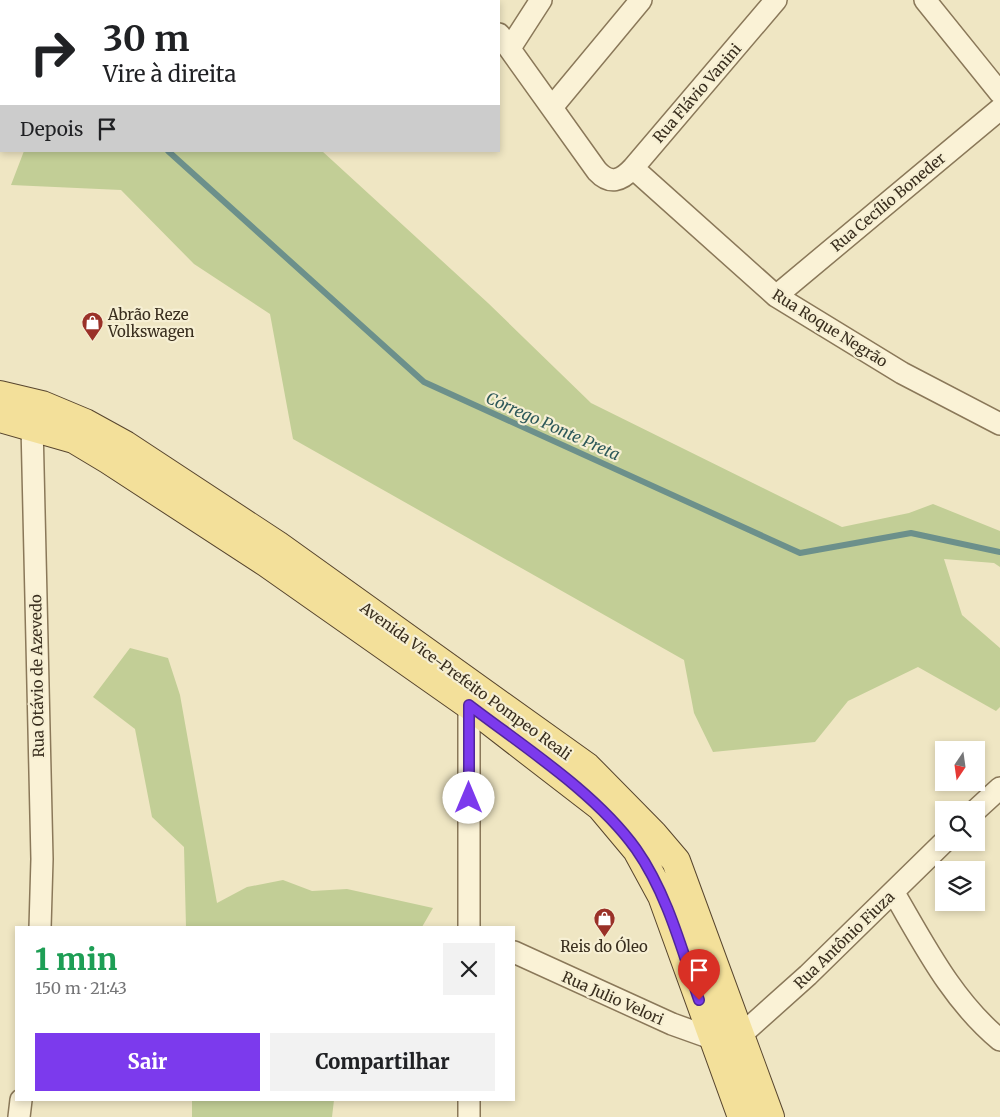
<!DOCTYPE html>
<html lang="pt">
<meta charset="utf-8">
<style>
body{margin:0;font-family:Merriweather,serif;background:#f2f2f2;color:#202124;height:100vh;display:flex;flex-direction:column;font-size:19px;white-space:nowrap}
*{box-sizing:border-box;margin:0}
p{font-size:16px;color:#757577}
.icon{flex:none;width:28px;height:28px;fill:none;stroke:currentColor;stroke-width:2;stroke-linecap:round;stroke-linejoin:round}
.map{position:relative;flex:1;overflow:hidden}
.side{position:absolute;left:15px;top:926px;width:500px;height:175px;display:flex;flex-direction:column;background:#fff;border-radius:0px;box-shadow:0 2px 8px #0003}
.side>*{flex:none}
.top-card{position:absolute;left:0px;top:0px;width:500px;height:152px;box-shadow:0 2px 8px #0003;background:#fff;color:#202124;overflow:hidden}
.needle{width:32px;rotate:193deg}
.fabs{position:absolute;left:935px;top:741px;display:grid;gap:10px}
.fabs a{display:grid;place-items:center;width:50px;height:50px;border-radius:0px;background:#fff;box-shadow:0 2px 8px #0003;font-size:25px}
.pin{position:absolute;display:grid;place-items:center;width:42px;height:42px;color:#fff;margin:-51px -21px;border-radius:50% 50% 50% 0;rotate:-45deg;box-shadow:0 0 5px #0007}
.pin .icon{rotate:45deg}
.me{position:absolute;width:55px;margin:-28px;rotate:0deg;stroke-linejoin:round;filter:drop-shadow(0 0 4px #0008)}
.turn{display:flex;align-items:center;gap:18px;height:105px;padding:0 20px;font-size:22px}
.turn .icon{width:65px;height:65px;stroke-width:2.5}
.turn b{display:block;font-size:35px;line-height:42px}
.then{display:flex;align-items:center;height:48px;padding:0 20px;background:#0003;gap:10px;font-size:19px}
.round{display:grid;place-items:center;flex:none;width:52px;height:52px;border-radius:0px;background:#f2f2f2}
.overview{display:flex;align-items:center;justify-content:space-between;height:85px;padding:0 20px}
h1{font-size:30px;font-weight:800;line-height:38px;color:#1e9e55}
.button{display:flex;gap:10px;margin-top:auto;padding:10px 20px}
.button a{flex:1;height:58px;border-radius:0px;background:#7c3aed;color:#fff;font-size:20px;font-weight:800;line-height:58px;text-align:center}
.button a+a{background:#f2f2f2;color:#202124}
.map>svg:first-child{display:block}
</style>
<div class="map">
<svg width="1000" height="1117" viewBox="0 0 1000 1117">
<rect width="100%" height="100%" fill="#efe6c3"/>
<path fill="#c2ce96" d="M24,151H322L488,303L591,403L842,527L909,513L933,504L1000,531V567L994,563L944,559L962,615L1000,648V707L996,711L918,667L848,701L815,742L713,752L694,713L684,660L293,439L270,314L194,264L121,190L11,185Z
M130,648L168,658L180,695L217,903L247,887L283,880L312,891L347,889L433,908L422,927H186L184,847L152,817L135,729L93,697Z
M192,1100H334L332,1117H192Z"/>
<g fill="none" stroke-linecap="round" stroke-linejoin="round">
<path stroke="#6c908b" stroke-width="6" d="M290,1L291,0
M0,100H1
M168,151L424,382L800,553L911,533L1000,552"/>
<defs>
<path id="minor" d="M472,0L473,1
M925,0L1000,93
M70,1L74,0
M0,20L1,18
M499,34L597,171C610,185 621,181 633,168L776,0
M510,48L541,0
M553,106L641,0
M633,168L776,296L902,373L1000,424
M776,296L1000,109
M32,425L42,859L40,928
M469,705V928
M976,810L1000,788
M894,893C925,946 952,1000 1000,1040
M514,952L672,1024L714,1039
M741,1035L808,975L944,842
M19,1117L21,1100
M469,1117V1100"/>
<path id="major" d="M0,395L42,405L85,423L125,445L277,545L587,767L653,834L676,861L770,1117
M0,418L74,439L109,460L267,563L469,705L601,807L637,850L662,896L742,1117"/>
</defs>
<use href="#minor" stroke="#8a7859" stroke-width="24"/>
<use href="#major" stroke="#57452e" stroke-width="30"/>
<use href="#minor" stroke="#faf2d6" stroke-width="21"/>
<use href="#major" stroke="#f3e09a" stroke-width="28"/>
</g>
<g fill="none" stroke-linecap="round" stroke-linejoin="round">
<defs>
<path id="route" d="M469,798V705C524,747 596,793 636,849C667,893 682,950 699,1000"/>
</defs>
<use href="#route" stroke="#51269a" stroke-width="12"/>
<use href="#route" stroke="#7c3aed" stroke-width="9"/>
</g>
<defs>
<symbol id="shop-pin" viewBox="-11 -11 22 30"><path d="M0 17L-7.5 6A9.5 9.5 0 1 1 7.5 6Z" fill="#9a3128" stroke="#f6efd3"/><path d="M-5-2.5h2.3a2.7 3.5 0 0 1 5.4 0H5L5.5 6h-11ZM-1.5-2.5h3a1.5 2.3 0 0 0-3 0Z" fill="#fff"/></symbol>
</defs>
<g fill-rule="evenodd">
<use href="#shop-pin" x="80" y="310" width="25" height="34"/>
<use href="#shop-pin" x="592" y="906" width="25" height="34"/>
</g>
<g text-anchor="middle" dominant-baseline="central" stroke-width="4.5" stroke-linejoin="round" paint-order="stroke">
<g font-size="15" fill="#392e1e" stroke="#f6efd3">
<text transform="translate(697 93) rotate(-49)">Rua Flávio Vanini</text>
<text transform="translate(888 202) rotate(-40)">Rua Cecílio Boneder</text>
<text transform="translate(830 328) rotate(32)">Rua Roque Negrão</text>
<text transform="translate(37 676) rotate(-91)">Rua Otávio de Azevedo</text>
<text transform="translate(466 681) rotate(36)">Avenida Vice-Prefeito Pompeo Reali</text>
<text transform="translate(844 940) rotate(-44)">Rua Antônio Fiuza</text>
<text transform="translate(613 998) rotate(24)">Rua Julio Velori</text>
</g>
<g font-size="15" fill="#392e1e" stroke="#f6efd3" text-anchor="start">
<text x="108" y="314">Abrão Reze<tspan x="108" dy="17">Volkswagen</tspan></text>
<text x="604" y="946" text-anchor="middle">Reis do Óleo</text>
</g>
<g font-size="16" font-style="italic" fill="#2d5859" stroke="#f6efd3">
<text transform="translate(553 426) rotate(24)">Córrego Ponte Preta</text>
</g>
</g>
</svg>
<div class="fabs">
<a><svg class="needle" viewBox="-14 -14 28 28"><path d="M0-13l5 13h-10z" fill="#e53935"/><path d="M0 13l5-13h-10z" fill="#757577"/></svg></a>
<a><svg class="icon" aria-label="search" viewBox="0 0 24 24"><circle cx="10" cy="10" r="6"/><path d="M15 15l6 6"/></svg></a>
<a><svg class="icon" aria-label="layers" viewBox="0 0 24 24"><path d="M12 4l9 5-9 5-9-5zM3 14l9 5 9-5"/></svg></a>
</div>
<div class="pin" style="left:699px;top:1000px;background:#d93025"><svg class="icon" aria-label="arrive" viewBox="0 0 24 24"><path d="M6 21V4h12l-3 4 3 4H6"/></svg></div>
<svg class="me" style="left:469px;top:798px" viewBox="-20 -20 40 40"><circle r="19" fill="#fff"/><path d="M0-13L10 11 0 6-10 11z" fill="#7c3aed"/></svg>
<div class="top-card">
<div class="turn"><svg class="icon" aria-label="right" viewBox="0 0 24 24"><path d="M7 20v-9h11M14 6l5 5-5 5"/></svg><div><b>30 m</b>Vire à direita</div></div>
<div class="then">Depois<svg class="icon" aria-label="arrive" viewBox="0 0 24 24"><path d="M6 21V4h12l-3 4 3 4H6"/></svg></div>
</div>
<section class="side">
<div class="overview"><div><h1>1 min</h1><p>150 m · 21:43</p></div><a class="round"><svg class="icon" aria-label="close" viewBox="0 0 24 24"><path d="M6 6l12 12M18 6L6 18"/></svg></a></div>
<div class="button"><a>Sair</a><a>Compartilhar</a></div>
</section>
</div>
